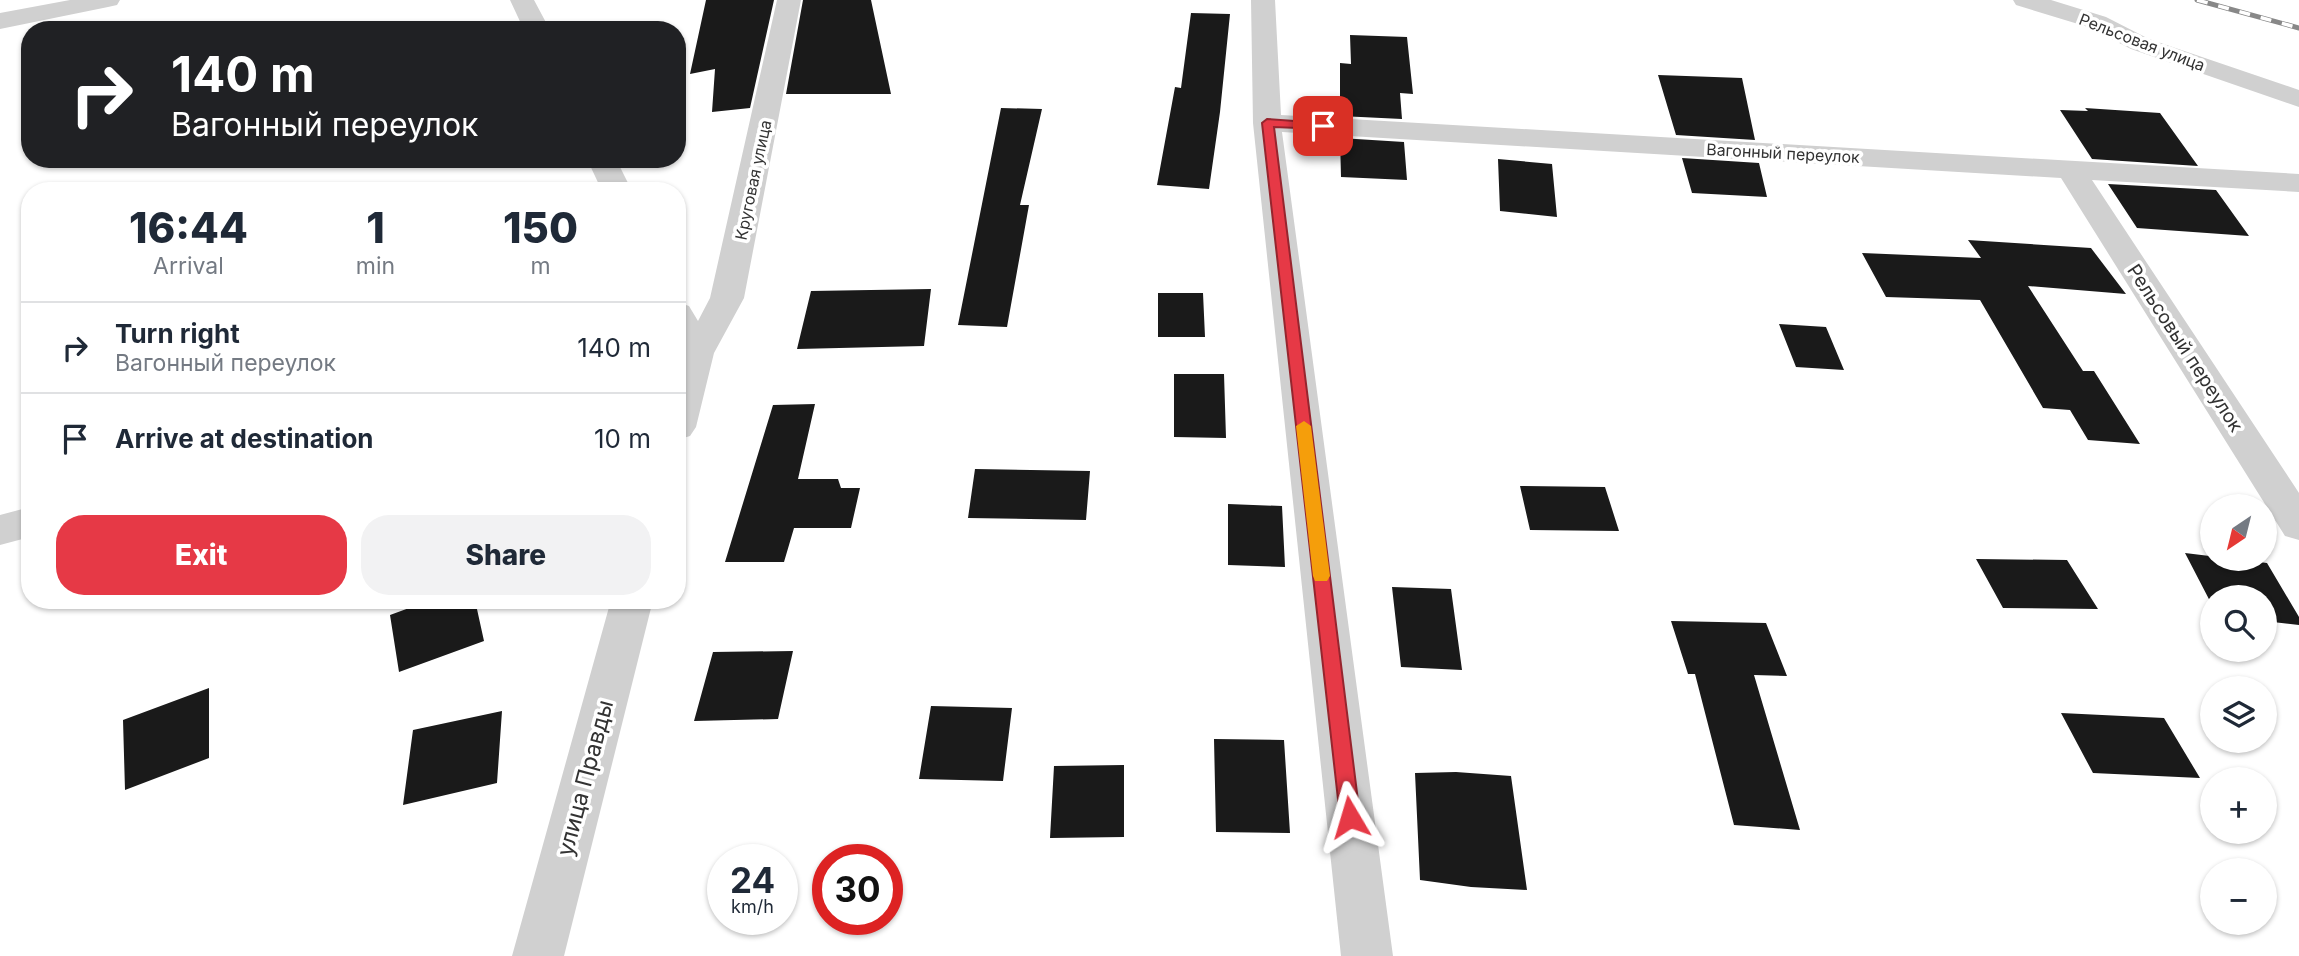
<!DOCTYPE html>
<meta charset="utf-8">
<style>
body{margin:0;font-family:Inter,sans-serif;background:#f2f2f3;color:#1f2937;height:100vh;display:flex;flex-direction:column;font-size:26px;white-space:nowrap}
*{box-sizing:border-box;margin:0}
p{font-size:23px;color:#747a83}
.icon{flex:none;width:38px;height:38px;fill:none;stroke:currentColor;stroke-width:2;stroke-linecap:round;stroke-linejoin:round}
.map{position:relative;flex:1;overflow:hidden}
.sheet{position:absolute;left:21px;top:182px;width:665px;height:427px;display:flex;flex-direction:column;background:#fff;border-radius:28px;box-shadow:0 2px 5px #0004}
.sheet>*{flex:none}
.guide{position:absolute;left:21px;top:21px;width:665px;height:147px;border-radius:28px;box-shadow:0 2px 5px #0004;background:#202124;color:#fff;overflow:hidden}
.needle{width:46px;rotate:215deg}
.tools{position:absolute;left:2200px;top:494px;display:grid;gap:14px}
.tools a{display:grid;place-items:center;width:77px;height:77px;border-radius:50%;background:#fff;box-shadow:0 2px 5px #0004;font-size:35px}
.speed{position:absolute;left:707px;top:844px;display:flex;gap:14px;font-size:35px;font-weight:700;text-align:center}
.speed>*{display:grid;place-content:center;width:91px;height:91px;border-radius:50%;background:#fff;box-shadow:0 2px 5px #0004;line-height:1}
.speed small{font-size:18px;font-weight:400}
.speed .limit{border:10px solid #d22;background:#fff;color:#111}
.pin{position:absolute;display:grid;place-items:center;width:60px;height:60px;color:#fff;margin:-30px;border-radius:14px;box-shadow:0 4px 10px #0006}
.me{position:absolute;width:77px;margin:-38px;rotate:353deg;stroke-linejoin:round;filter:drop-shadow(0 0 5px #0008)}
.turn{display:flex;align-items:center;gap:24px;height:147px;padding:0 35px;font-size:32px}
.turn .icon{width:91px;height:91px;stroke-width:2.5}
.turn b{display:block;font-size:49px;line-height:60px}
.eta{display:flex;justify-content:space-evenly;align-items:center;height:119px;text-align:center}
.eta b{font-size:42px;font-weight:800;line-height:49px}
.cta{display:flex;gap:14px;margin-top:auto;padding:14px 35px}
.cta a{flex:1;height:80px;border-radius:28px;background:#e63946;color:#fff;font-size:28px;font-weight:800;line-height:80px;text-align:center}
.cta a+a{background:#f2f2f3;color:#1f2937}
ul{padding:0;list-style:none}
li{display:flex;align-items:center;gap:21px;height:91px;padding:0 35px;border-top:2px solid #e0e1e3}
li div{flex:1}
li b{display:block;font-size:26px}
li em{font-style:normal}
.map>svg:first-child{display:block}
</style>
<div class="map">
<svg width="2299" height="956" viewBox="0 0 2299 956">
<rect width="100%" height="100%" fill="#fff"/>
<path fill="#1a1a1a" d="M706,0H774L750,108L712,112L715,69L690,74Z
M803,0H871L891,94H786Z
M1191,13L1230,14L1220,112L1209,189L1157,185L1175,87L1181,88Z
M1350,35L1407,37L1413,94L1400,93L1402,119L1340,116V63L1351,64Z
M1658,75L1742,78L1755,140L1676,135Z
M1001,108L1042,109L1020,205H1029L1007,327L958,325Z
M2085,108L2160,113L2198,166L2092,159L2060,110L2088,111Z
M1340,138L1404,142L1407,180L1341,177Z
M1682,158L1759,163L1767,197L1692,193Z
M1498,159L1552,164L1557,217L1500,211Z
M2108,184L2216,190L2249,236L2137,228Z
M1968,240L2091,248L2126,294L2028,286L2083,371H2094L2140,444L2088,440L2070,410L2043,408L1980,300L1886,297L1862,253L1981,258Z
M931,289L924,346L797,349L811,291Z
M1158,293H1203L1205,337H1158Z
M1779,324L1826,327L1844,370L1796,367Z
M1174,374H1224L1226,438L1174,437Z
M815,404L798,479H838L841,488H860L851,528H794L784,562H725L773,405Z
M975,469L1090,471L1086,520L968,518Z
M1520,486L1605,487L1619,531L1530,530Z
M1228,504L1282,506L1285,567L1228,565Z
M2185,553L2267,563L2299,617V625L2264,621V597H2212V605Z
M1976,559L2067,560L2098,609L2003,608Z
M1392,587L1451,589L1462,670L1401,667Z
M431,600H475L484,641L399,672L390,615Z
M1671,621L1766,623L1787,676L1754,675L1800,830L1734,825L1695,674H1688Z
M793,651L778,719L694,721L713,652Z
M209,688V758L125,790L123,720Z
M931,706L1012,708L1003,781L919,779Z
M502,711L497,783L403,805L413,730Z
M2061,713L2164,718L2200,778L2093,773Z
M1214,739L1284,740L1290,833L1216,832Z
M1124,765V837L1050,838L1054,766Z
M1456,772L1511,776L1527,890L1471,887L1420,880L1415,773Z"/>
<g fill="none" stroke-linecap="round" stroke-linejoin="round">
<path fill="#d0d0d0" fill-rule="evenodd" d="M70,0H120L117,5L108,7L0,29V13Z
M510,0H534L550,30H524Z
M777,0H801L744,298L714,353L696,427L690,436L677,440V302L689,306L698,321L710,298Z
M1251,0H1275L1281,115L2299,174V192L2092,180L2299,493V540L2285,536L2061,178L1282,132L1393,956H1341L1253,123Z
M2013,0H2051L2106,17L2149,39L2299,90V107L2131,49L2088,27L2016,5Z
M587,159H616L632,191H602Z
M30,507V537L0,545V515Z
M611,600H653L564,956H512Z"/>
<defs>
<path id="rail" d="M2197,0L2299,28"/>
</defs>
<use href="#rail" stroke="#888" stroke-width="5"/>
<use href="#rail" stroke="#fff" stroke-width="3.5" stroke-dasharray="11" stroke-linecap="butt"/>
</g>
<path fill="#e63946" stroke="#96252e" stroke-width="2" d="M1267,119L1323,123L1329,126L1323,129L1274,127L1360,817L1357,823L1350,826L1343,823L1340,817L1262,123Z"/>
<path fill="#f59e0b" d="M1304,421L1311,426L1330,576L1327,581H1315L1313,576L1296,426Z"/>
<g text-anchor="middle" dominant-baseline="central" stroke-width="7" stroke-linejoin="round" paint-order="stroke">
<g font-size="16" fill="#333" stroke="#fff">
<text transform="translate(2142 42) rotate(21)">Рельсовая улица</text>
<text transform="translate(1783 153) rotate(3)">Вагонный переулок</text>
<text transform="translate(753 180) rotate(-78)">Круговая улица</text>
</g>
<g font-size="19" fill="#333" stroke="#fff">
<text transform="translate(2185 348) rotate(57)">Рельсовый переулок</text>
</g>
<g font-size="23" fill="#333" stroke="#fff">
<text transform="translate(585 778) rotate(-75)">улица Правды</text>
</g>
</g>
</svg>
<div class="tools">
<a><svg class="needle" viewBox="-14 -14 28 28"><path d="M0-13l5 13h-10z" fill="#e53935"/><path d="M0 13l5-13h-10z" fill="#747a83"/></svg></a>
<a><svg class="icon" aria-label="search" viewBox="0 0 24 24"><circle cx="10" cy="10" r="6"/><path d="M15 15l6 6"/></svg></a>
<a><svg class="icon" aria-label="layers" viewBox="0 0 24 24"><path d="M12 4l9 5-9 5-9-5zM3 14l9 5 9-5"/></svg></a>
<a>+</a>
<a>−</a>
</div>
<div class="speed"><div>24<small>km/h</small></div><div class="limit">30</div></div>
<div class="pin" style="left:1323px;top:126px;background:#d93025"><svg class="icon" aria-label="arrive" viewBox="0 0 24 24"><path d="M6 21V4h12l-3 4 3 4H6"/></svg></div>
<svg class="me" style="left:1350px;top:817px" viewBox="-20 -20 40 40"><path d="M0-17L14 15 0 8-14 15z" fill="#e63946" stroke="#fff" stroke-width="4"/></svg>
<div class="guide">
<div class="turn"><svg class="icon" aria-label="right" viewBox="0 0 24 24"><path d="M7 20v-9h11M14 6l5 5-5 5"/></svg><div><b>140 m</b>Вагонный переулок</div></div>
</div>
<section class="sheet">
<div class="eta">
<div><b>16:44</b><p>Arrival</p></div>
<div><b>1</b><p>min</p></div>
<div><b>150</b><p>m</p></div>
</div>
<ul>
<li><svg class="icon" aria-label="right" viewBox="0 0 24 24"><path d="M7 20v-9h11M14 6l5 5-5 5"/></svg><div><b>Turn right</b><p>Вагонный переулок</p></div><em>140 m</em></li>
<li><svg class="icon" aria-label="arrive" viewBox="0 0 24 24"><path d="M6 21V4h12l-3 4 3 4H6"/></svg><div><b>Arrive at destination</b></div><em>10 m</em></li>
</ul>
<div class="cta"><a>Exit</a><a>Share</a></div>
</section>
</div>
